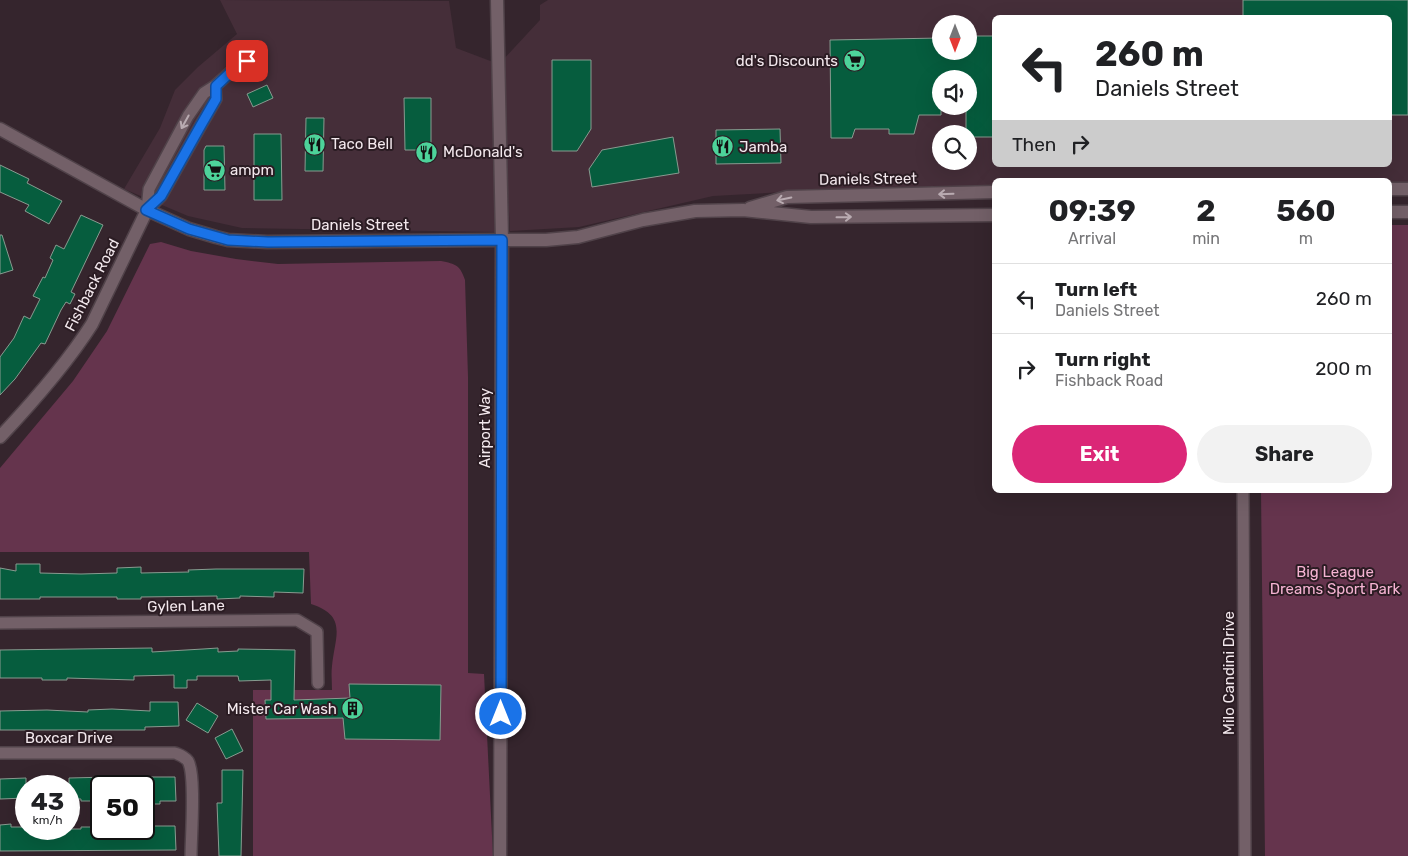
<!DOCTYPE html>
<style>
body{margin:0;font-family:Rubik,sans-serif;background:#f2f2f2;color:#202124;height:100vh;display:flex;flex-direction:column;font-size:19px;white-space:nowrap}
*{box-sizing:border-box;margin:0}
p{font-size:16px;color:#757577}
.icon{flex:none;width:28px;height:28px;fill:none;stroke:currentColor;stroke-width:2;stroke-linecap:round;stroke-linejoin:round}
.map{position:relative;flex:1;overflow:hidden}
.sheet{position:absolute;left:992px;top:178px;width:400px;height:315px;display:flex;flex-direction:column;background:#fff;border-radius:8px;box-shadow:0 5px 20px #0002}
.sheet>*{flex:none}
.banner{position:absolute;left:992px;top:15px;width:400px;height:152px;border-radius:8px;box-shadow:0 5px 20px #0002;background:#fff;color:#202124;overflow:hidden}
.needle{width:32px;rotate:180deg}
.fabs{position:absolute;left:932px;top:15px;display:grid;gap:10px}
.fabs a{display:grid;place-items:center;width:45px;height:45px;border-radius:50%;background:#fff;box-shadow:0 5px 20px #0002;font-size:25px}
.speed{position:absolute;left:15px;top:775px;display:flex;gap:10px;font-size:25px;font-weight:700;text-align:center}
.speed>*{display:grid;place-content:center;width:65px;height:65px;border-radius:50%;background:#fff;box-shadow:0 5px 20px #0002;line-height:1}
.speed small{font-size:12px;font-weight:400}
.speed .limit{border:2px solid #111;border-radius:8px;background:#fff;color:#111}
.pin{position:absolute;display:grid;place-items:center;width:42px;height:42px;color:#fff;margin:-21px;border-radius:10px;box-shadow:0 2px 8px #0006}
.me{position:absolute;width:55px;margin:-28px;rotate:0deg;stroke-linejoin:round;filter:drop-shadow(0 0 4px #0008)}
.turn{display:flex;align-items:center;gap:18px;height:105px;padding:0 20px;font-size:22px}
.turn .icon{width:65px;height:65px;stroke-width:2.5}
.turn b{display:block;font-size:35px;line-height:42px}
.then{display:flex;align-items:center;height:48px;padding:0 20px;background:#0003;gap:10px;font-size:19px}
.eta{display:flex;justify-content:space-evenly;align-items:center;height:85px;text-align:center}
.eta b{font-size:30px;font-weight:700;line-height:35px}
.primary-button{display:flex;gap:10px;margin-top:auto;padding:10px 20px}
.primary-button a{flex:1;height:58px;border-radius:30px;background:#db2777;color:#fff;font-size:20px;font-weight:700;line-height:58px;text-align:center}
.primary-button a+a{background:#f2f2f2;color:#202124}
ul{padding:0;list-style:none}
li{display:flex;align-items:center;gap:15px;height:70px;padding:0 20px;border-top:1px solid #e0e0e0}
li div{flex:1}
li b{display:block;font-size:19px}
li em{font-style:normal}
.map>svg:first-child{display:block}
</style>
<div class="map">
<svg width="1408" height="856" viewBox="0 0 1408 856">
<rect width="100%" height="100%" fill="#35252d"/>
<path fill="#452e39" fill-rule="evenodd" d="M220,0L449,1L456,48L493,62L496,232L242,228L188,216L124,189L160,128L175,90L198,67L237,34Z
M548,0H1408V182H1390V180H995V187L802,191L713,196L579,227L510,231L501,62L540,20V5ZM995,18H1390V165H995ZM941,24H969V51H941ZM941,79H969V106H941ZM941,134H969V161H941Z"/>
<path fill="#65344d" d="M1390,225H1408V856H1265L1261,490H1390Z
M161,242L191,251L236,259L278,264L441,261C456,264 460,265 465,280L468,377V673L484,674L493,856H253V690H332C332,682 331,674 332,666C335,636 348,616 311,604L309,552H0V468L73,381L107,331L150,244Z"/>
<path fill="#065d3e" stroke="#889b90" d="M1243,0H1408V115H1390V18H1243Z
M969,36H995V137H969V134H966V106H969V79H941V115H919L914,134H889V129H855L852,138H831L830,40L941,38V51H969Z
M552,60H591V129L577,151H552Z
M267,85L273,98L253,107L247,94Z
M404,98H431V150H405Z
M306,118H324L323,171H305Z
M780,129L781,163L716,164V130Z
M254,134H281L282,200H254Z
M673,137L679,173L592,187L589,169L602,150Z
M206,146H224L225,190H204V150Z
M0,165L29,179L27,183L62,201L49,224L25,211L29,205L0,192Z
M81,215L103,225L71,292L75,294L70,304L66,302L61,310L45,344L41,343L15,379L0,395V357L14,338L24,316L30,319L40,299L33,296L43,277L45,278L53,260L50,258L56,245L64,249Z
M0,235H2L13,270L0,274Z
M16,564H40V573L81,574L117,573V568L141,567V573L189,572L188,570L216,569H304L303,593L274,592V597L240,596V598L217,599V596L141,597V599H117V597H40V599H0V568L16,571Z
M152,648V652L203,649L218,648V652L238,651V649L295,650L294,700L350,698L349,684L441,685L440,740L345,739L343,718L266,719L265,700H271V680L239,681L238,676H197V680H187V688H174V675L134,676V680L67,678V680H42V678H0V650Z
M150,702H178L179,726L145,727V730H0V711L47,710L88,712V710L112,709L150,711Z
M197,703L218,716L208,733L186,720Z
M232,729L243,751L226,759L215,738Z
M222,770H243L241,856H219L217,803H222Z
M110,777H175L176,801H160V804H148L147,786H101V801H81V799H69V778Z
M26,778V798L0,799V779Z
M11,824V827H26V829H81V827H101V829H147V826H175L176,850L0,851V825Z"/>
<g fill="none" stroke-linecap="round" stroke-linejoin="round">
<defs>
<path id="minor" d="M147,210L149,189L188,116L204,93L215,86L233,70L261,53
M147,210L161,196L201,125L216,99L215,86
M1243,490L1245,856
M0,623L297,620L317,632L318,683
M0,753H175C180,755 184,756 188,761C196,775 191,837 191,856"/>
<path id="tertiary" d="M0,129L147,210L189,229L216,237L228,240L267,242L502,240
M0,437C33,402 66,365 92,324L147,210"/>
<path id="secondary" d="M497,0L502,240L500,856
M1390,189H1408
M750,208L787,197L995,192
M1390,212H1408
M502,240H546L578,237L643,220L695,211L743,210L811,217L995,215"/>
</defs>
<use href="#minor" stroke="#504249" stroke-width="14"/>
<use href="#tertiary" stroke="#504249" stroke-width="15"/>
<use href="#secondary" stroke="#504249" stroke-width="15"/>
<use href="#minor" stroke="#736068" stroke-width="11"/>
<use href="#tertiary" stroke="#736068" stroke-width="12"/>
<use href="#secondary" stroke="#736068" stroke-width="12"/>
</g>
<defs><path id="oneway-shaft" d="M-6 0H5M1.5-3L5.5 0L1.5 3" fill="none" stroke-width="1.6" stroke-linecap="round" stroke-linejoin="round" transform="scale(1.25)"/></defs>
<g stroke="#b9abb1">
<use href="#oneway-shaft" transform="translate(185 122) rotate(119)"/>
<use href="#oneway-shaft" transform="translate(946 194) rotate(178)"/>
<use href="#oneway-shaft" transform="translate(784 199) rotate(168)"/>
<use href="#oneway-shaft" transform="translate(844 217) rotate(-1)"/>
</g>
<g fill="none" stroke-linecap="round" stroke-linejoin="round">
<defs>
<path id="route" d="M247,61L233,70L216,86V99L201,125L161,196L146,210L189,229L228,240L268,242L502,240L501,714"/>
</defs>
<use href="#route" stroke="#114b97" stroke-width="12"/>
<use href="#route" stroke="#1a73e8" stroke-width="9"/>
</g>
<defs>
<symbol id="supermarket-disc" viewBox="-11 -11 22 22"><circle r="9.5" fill="#4dd39a" stroke="#2b1c23"/><path d="M-6-5.5h2.5l.6 2H6L4.5 2H-2.5L-4.4-4H-6ZM-1.5 3.2a1.3 1.3 0 1 0 .1 0ZM3 3.2a1.3 1.3 0 1 0 .1 0Z" fill="#111"/></symbol>
<symbol id="restaurant-disc" viewBox="-11 -11 22 22"><circle r="9.5" fill="#4dd39a" stroke="#2b1c23"/><path d="M-5-6h1v4h1v-4h1v4h1v-4h1v5L-1.5 .5V6h-2V.5L-5-1ZM5-6V6H3V1.5H1.5Q1.5-4 5-6Z" fill="#111"/></symbol>
<symbol id="building-disc" viewBox="-11 -11 22 22"><circle r="9.5" fill="#4dd39a" stroke="#2b1c23"/><path d="M-4-6H4V6H1V3H-1V6H-4ZM-2.5-4.3h1.7v1.8h-1.7ZM.8-4.3h1.7v1.8H.8ZM-2.5-1h1.7V.8h-1.7ZM.8-1h1.7V.8H.8Z" fill="#111"/></symbol>
</defs>
<g fill-rule="evenodd">
<use href="#supermarket-disc" x="842" y="48" width="25" height="25"/>
<use href="#restaurant-disc" x="302" y="132" width="25" height="25"/>
<use href="#restaurant-disc" x="710" y="134" width="25" height="25"/>
<use href="#restaurant-disc" x="414" y="140" width="25" height="25"/>
<use href="#supermarket-disc" x="202" y="158" width="25" height="25"/>
<use href="#building-disc" x="340" y="696" width="25" height="25"/>
</g>
<g text-anchor="middle" dominant-baseline="central" stroke-width="4" stroke-linejoin="round" paint-order="stroke">
<g font-size="15" fill="#f3e8ed" stroke="#2b1c23" text-anchor="start">
<text x="838" y="61" text-anchor="end">dd's Discounts</text>
<text x="331" y="144">Taco Bell</text>
<text x="739" y="147">Jamba</text>
<text x="443" y="152">McDonald's</text>
<text x="230" y="170">ampm</text>
<text x="337" y="709" text-anchor="end">Mister Car Wash</text>
</g>
<g font-size="15" fill="#f3e8ed" stroke="#2b1c23">
<text transform="translate(868 179) rotate(-1)">Daniels Street</text>
<text x="360" y="225">Daniels Street</text>
<text transform="translate(92 285) rotate(-63)">Fishback Road</text>
<text transform="translate(485 428) rotate(-90)">Airport Way</text>
<text transform="translate(186 606) rotate(-1)">Gylen Lane</text>
<text transform="translate(1229 673) rotate(-90)">Milo Candini Drive</text>
<text x="69" y="738">Boxcar Drive</text>
</g>
<g font-size="15" fill="#f5b3d2" stroke="#2b1c23">
<text x="1335" y="572">Big League<tspan x="1335" dy="17">Dreams Sport Park</tspan></text>
</g>
</g>
</svg>
<div class="fabs">
<a><svg class="needle" viewBox="-14 -14 28 28"><path d="M0-13l5 13h-10z" fill="#e53935"/><path d="M0 13l5-13h-10z" fill="#757577"/></svg></a>
<a><svg class="icon" aria-label="sound" viewBox="0 0 24 24"><path d="M4 9h4l5-4v14l-5-4H4zM17 9q2 3 0 6"/></svg></a>
<a><svg class="icon" aria-label="search" viewBox="0 0 24 24"><circle cx="10" cy="10" r="6"/><path d="M15 15l6 6"/></svg></a>
</div>
<div class="speed"><div>43<small>km/h</small></div><div class="limit">50</div></div>
<div class="pin" style="left:247px;top:61px;background:#d93025"><svg class="icon" aria-label="arrive" viewBox="0 0 24 24"><path d="M6 21V4h12l-3 4 3 4H6"/></svg></div>
<svg class="me" style="left:501px;top:714px" viewBox="-20 -20 40 40"><circle r="17" fill="#1a73e8" stroke="#fff" stroke-width="3"/><path d="M0-11L8 9 0 5-8 9z" fill="#fff"/></svg>
<div class="banner">
<div class="turn"><svg class="icon" aria-label="left" viewBox="0 0 24 24"><path d="M17 20v-9H6M10 6l-5 5 5 5"/></svg><div><b>260 m</b>Daniels Street</div></div>
<div class="then">Then<svg class="icon" aria-label="right" viewBox="0 0 24 24"><path d="M7 20v-9h11M14 6l5 5-5 5"/></svg></div>
</div>
<section class="sheet">
<div class="eta">
<div><b>09:39</b><p>Arrival</p></div>
<div><b>2</b><p>min</p></div>
<div><b>560</b><p>m</p></div>
</div>
<ul>
<li><svg class="icon" aria-label="left" viewBox="0 0 24 24"><path d="M17 20v-9H6M10 6l-5 5 5 5"/></svg><div><b>Turn left</b><p>Daniels Street</p></div><em>260 m</em></li>
<li><svg class="icon" aria-label="right" viewBox="0 0 24 24"><path d="M7 20v-9h11M14 6l5 5-5 5"/></svg><div><b>Turn right</b><p>Fishback Road</p></div><em>200 m</em></li>
</ul>
<div class="primary-button"><a>Exit</a><a>Share</a></div>
</section>
</div>
